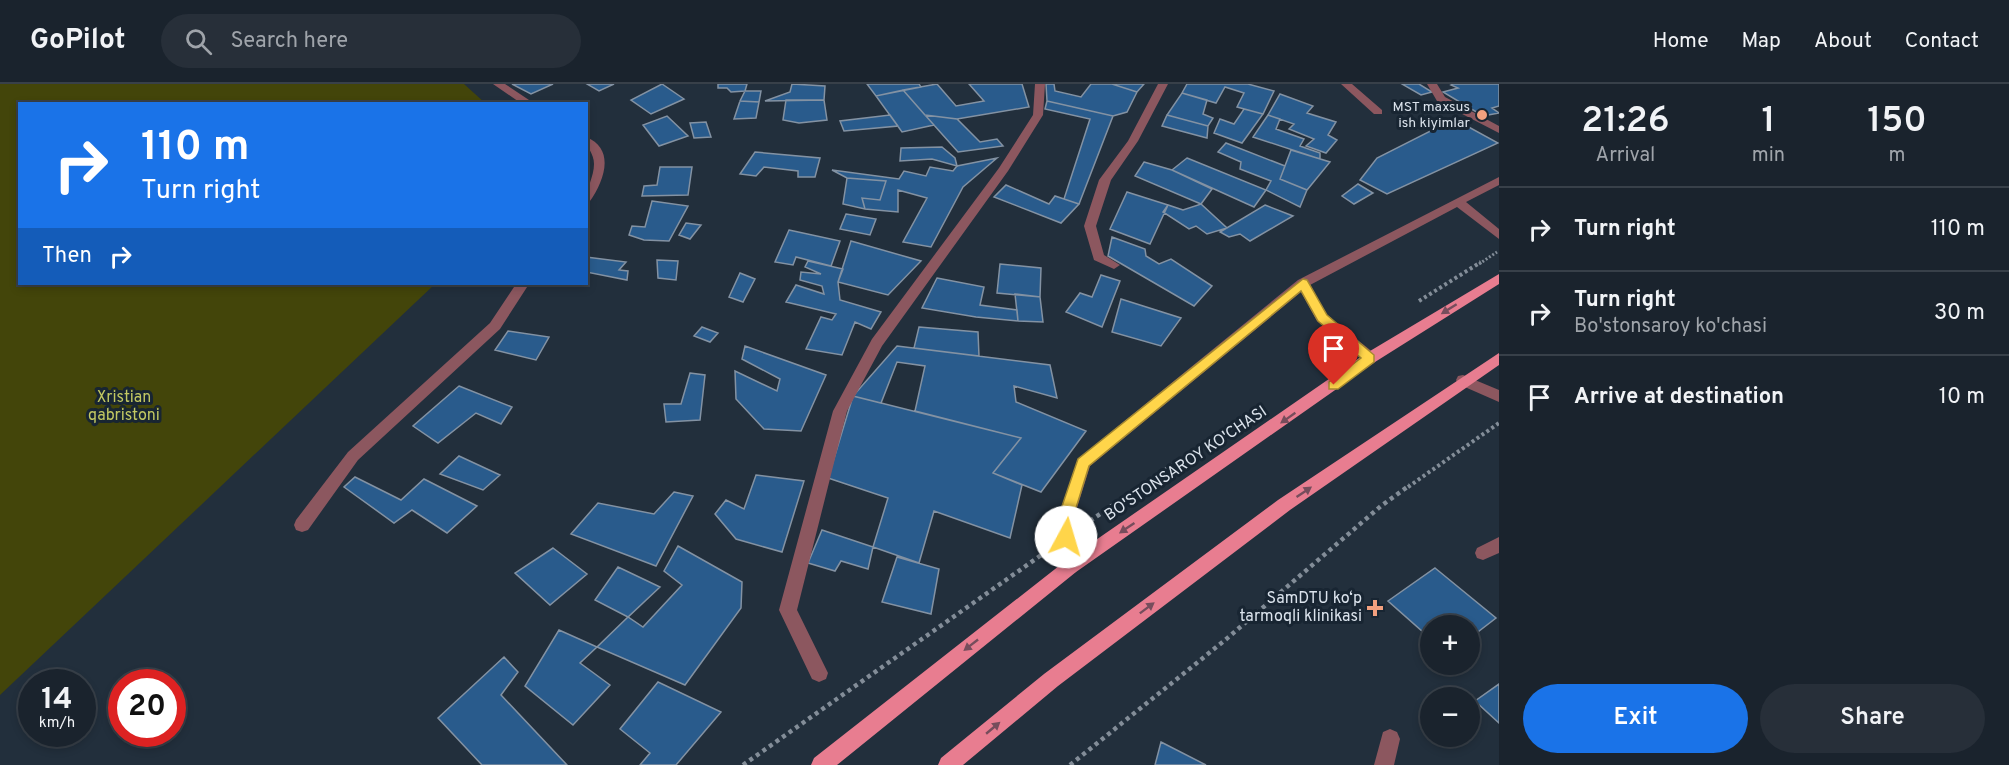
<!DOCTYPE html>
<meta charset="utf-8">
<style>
body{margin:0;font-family:Overpass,sans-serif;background:#272f39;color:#f1f3f6;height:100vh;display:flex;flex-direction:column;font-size:22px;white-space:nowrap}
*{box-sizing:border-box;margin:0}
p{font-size:20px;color:#9fa4aa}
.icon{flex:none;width:33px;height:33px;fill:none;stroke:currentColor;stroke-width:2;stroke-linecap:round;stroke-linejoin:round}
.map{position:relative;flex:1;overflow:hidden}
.drawer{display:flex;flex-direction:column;background:#1a232d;width:510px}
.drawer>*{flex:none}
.guide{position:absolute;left:18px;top:18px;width:570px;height:183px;border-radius:0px;box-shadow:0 3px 9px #0003,0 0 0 2px #384049;background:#1a73e8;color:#fff;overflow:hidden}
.buttons{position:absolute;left:1420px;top:531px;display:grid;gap:12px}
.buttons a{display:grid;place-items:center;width:60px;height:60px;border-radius:50%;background:#1a232d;box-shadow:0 3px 9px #0003,0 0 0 2px #384049;font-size:30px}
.speed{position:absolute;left:18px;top:585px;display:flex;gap:12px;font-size:30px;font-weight:700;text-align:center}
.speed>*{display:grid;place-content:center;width:78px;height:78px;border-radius:50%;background:#1a232d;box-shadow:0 3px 9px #0003,0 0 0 2px #384049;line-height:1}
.speed small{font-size:15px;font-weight:400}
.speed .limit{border:9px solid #d22;background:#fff;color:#111}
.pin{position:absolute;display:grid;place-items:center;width:51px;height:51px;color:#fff;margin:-62px -26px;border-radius:50% 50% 50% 0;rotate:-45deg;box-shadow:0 0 6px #0007}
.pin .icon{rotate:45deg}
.me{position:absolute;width:66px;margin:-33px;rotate:6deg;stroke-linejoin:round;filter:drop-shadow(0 0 4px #0008)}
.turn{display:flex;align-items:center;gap:21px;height:126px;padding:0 24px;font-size:27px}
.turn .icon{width:78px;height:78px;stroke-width:2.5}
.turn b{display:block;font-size:42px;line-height:51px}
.then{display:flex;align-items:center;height:57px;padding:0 24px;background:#0003;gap:12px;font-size:22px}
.eta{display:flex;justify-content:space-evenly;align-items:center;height:102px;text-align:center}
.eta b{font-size:36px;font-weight:600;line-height:42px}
.button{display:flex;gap:12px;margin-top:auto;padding:12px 24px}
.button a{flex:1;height:69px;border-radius:36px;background:#1a73e8;color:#fff;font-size:24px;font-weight:600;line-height:69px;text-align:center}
.button a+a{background:#272f39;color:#f1f3f6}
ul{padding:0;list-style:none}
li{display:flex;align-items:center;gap:18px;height:84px;padding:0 24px;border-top:2px solid #384049}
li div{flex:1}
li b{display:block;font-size:22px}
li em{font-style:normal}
header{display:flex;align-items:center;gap:36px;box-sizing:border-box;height:84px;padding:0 30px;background:#1a232d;border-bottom:2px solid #384049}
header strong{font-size:28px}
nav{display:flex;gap:33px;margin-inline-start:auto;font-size:21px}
.search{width:420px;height:54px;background:#272f39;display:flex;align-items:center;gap:15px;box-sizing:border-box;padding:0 21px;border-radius:33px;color:#9fa4aa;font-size:22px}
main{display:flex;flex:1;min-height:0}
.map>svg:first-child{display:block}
</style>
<header>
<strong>GoPilot</strong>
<div class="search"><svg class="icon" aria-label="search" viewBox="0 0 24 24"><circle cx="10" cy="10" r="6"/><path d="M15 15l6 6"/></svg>Search here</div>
<nav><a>Home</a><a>Map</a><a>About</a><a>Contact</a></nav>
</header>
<main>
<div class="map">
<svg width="1499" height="681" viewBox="0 0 1499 681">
<rect width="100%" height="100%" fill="#222f3c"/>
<path fill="#43450a" d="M0,0H464L485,19L20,20V200H435L0,611Z"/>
<path fill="#295b8c" stroke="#8392a3" stroke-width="1.5" d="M512,0H553L531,10Z
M587,0H614L599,7Z
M662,0L684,15L651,30L631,16Z
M718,0H747L745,7L731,8L727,4H718Z
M792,0L825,2L824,16L765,17L790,8Z
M867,0H919L921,3L876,12Z
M937,0L956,22L984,17L969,0H1022L1029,23L957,35L925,31L903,6Z
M1046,0H1054L1055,7L1081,13L1091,0H1112L1137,8L1127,28L1113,32L1047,17Z
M1112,0H1144L1137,8Z
M1187,0H1248L1274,7L1263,30L1237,23L1244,9L1225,3L1216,19L1182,9Z
M1402,0H1419L1432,8L1421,11Z
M1499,0V22L1492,24L1499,29L1483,32L1443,8L1458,4L1451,1L1453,0Z
M903,6L925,31L934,41L902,48L876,12Z
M745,7H761L759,18L740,17Z
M1182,9L1207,16L1203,30L1213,34L1208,42L1167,31Z
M1280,10L1313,22L1307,29L1336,38L1328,51L1337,56L1326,69L1306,62L1314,55L1289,45L1294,40L1268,31Z
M786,16H824L827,36L799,39L783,36Z
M740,17L759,18L756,34L734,35Z
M1047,17L1113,32L1079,120L1064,115L1090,35L1045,25Z
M1244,25L1263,30L1242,59L1214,49L1220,35L1234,40Z
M890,31L898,42L844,47L840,37Z
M925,31L957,35L980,58L997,55L1003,62L958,68Z
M1167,31L1208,42L1207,54L1162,42Z
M1268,31L1280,35L1276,45L1304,55L1300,62L1320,69V75L1253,53Z
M667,32L688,52L659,62L643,41Z
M1454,35L1498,59L1387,110L1360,96L1377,74Z
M706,38L711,53L694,54L690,39Z
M1226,59L1285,82L1280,95L1307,106L1300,123L1266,106L1271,97L1240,85L1241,78L1218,68Z
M942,63L955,74L957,82L932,75L900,77L901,64Z
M1291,66L1330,78L1307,106L1280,95Z
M755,68L820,74L815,93H798V87L764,83L756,92L740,90Z
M997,74L963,103L931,163L903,158L927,114L898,106V128L865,125L862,114L880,116L886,97L847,94L832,86L899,95L904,87L926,92L930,83L953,87L957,82Z
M1187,74L1266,106L1254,123L1172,86Z
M1144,78L1172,86L1212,105L1201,120L1135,92Z
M660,83H692L688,111L642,112L644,102L657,101Z
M847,94L886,97L880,116L862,114L865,125L843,120Z
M1358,100L1373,109L1354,120L1342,112Z
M1006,101L1049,120L1055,112L1079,120L1061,139L994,113Z
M1127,108L1168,121L1150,160L1110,145Z
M652,117L688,122L669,157L644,156L629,151L632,142L645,143Z
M1201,120L1227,144L1207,150L1196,142L1189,145L1163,128L1168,121L1183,126Z
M1265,121L1293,132L1250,157L1240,150L1229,153L1220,148Z
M846,130L876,135L870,151L840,145Z
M686,139L701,141L690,155L679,151Z
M789,146L840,157L831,182L796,173L793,181L775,178Z
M1112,153L1145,165L1146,172L1159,180L1171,175L1212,202L1194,222L1108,172Z
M851,157L921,177L888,211L838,198Z
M586,173L626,178L619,186L628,187L627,196L586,188Z
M657,176L678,177L676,196L658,194Z
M808,177L843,185L838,198L840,216L881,228L871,245L855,238L842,271L806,265L821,233L832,236L836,230L786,218L796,201L824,210L822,202L800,196L801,188L821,190L805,183Z
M1000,180L1041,184L1040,213L997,209Z
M740,189L755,195L743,218L729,213Z
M1101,191L1120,197L1102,243L1066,228L1080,209L1092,213Z
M937,194L984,203L980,221L1017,226L1018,237L976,233L922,224Z
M1015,210L1040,213L1043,238L1018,237Z
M1121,215L1181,234L1161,262L1112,248Z
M702,243L718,249L710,258L694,252Z
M919,243L978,248L979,272L914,264Z
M508,247L549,253L536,276L495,266Z
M745,262L826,291L801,347L764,345L736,315L735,287L777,307L780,295L742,275Z
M897,262L1050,281L1057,314L1014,302L1016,318L1086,347L1041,408L993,389L1021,354L915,327L925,282L897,278L881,319L853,312Z
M690,289L705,291L700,336L666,338L664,320H681Z
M459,302L512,323L501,340L476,329L438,359L413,342Z
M853,312L1021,354L993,389L1022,401L1010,454L934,427L919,479L873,463L888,414L828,394Z
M459,372L500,391L483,406L440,390Z
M756,391L804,397L782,468L736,455L715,430L726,416L744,425Z
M355,393L401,416L424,395L477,422L447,449L412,426L394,439L344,403Z
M674,408L693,412L656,482L571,450L598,419L654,430Z
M822,446L873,463L868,485L841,477L835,487L808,479Z
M678,462L742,498L741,524L685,601L597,563L628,533L643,543L682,501L664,487Z
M553,464L587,490L550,521L515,489Z
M897,473L939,485L931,530L882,518Z
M618,483L660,503L628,533L595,516Z
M1435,484L1496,534L1470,554V542H1431V555L1388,517Z
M559,546L597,563L580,579L610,601L573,641L525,602Z
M504,573L518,588L501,611L567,681H482L438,634Z
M658,598L721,628L676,681H640L650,669L620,645Z
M1499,600V639L1475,617Z
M1161,658L1206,681H1155Z"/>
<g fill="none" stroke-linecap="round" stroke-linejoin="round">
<path stroke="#838d98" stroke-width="3" stroke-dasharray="2 2" stroke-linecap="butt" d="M1479,180L1497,168"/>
<path stroke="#838d98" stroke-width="4" stroke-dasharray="3 3" stroke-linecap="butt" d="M1419,217L1481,178
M1140,403L1190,369
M1408,403L1499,339"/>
<path stroke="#838d98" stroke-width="4.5" stroke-dasharray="4 4" stroke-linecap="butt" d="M1090,437L1142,401
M743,681L1047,467
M1070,681L1224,557L1381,422L1410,401"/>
<path fill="#8c575f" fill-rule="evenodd" d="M493,0H505L535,20H522Z
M1035,0H1045L1043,31L1008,87L882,262L847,327L797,526L828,589L826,595L819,598L812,595L779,526L833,327L872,255L999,84L1033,31Z
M1158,0H1168L1138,57L1111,96L1096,142L1104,171L1120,181L1114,185L1094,176L1084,142L1099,96L1128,57Z
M1341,0H1352L1382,26V30H1374Z
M1427,0H1437L1445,13L1499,42V49L1437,17Z
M586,53C616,65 604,97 590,117L586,118C586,104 594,93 594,80C594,69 586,64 586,53Z
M1499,93V101L1466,118L1499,145V155L1457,123L1310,201L1327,231L1375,270L1377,274L1375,278H1365L1317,237L1301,208L1090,382L1072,440L1079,483L1076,488L1070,491L1064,488L1056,440L1078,375L1298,196Z
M516,200H529L500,245L358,376L308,446L302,448L296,446L294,441L296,436L348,368L490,239Z
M1463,291L1499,306V318L1458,300L1456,296L1458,292Z
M1499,453V469L1483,476L1477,474L1475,469L1477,464Z
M1390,645L1397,648L1400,655L1394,681H1374L1383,648Z"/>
<path fill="#e87d90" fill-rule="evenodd" d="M1499,190V200L1375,278L1076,488L837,681H811L814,674L1064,478L1365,270Z
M1499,269V281L1290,426L1058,602L963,681H938L941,674L1044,590L1278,416Z"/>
</g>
<defs><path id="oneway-solid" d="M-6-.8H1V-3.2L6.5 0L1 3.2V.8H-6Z" transform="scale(1.5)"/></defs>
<g fill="#764d5c">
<use href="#oneway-solid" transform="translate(1449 225) rotate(148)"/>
<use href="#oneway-solid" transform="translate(1288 334) rotate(145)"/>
<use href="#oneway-solid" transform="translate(1304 408) rotate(-34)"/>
<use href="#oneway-solid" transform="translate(1127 444) rotate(146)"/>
<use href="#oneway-solid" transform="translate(1147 524) rotate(-37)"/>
<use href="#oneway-solid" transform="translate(971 561) rotate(142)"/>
<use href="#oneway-solid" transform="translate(993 644) rotate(-40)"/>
</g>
<path fill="#ffd54a" stroke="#a68a30" stroke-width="1.5" d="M1303,195L1307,196L1327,231L1374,271V278L1338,305H1329V298L1361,274L1318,237L1301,207L1089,382L1071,440L1073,453L1066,460L1061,458L1056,440L1078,375Z"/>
<g fill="#f2a07f" stroke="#182532" stroke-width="2">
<circle cx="1482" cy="31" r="6"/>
<path d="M1372 515h6v6h6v6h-6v6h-6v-6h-6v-6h6z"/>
</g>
<g text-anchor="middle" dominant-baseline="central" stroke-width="6" stroke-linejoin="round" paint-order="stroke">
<g font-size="14" fill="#dbe3ec" stroke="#182532" text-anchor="end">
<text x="1470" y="23">MST maxsus<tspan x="1470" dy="16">ish kiyimlar</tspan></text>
</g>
<g font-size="16" fill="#c2c862" stroke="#182532">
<text x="124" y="314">Xristian<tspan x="124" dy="18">qabristoni</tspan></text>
</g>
<g font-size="16" fill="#dbe3ec" stroke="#182532">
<text transform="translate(1186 380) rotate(-34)">BO'STONSAROY KO'CHASI</text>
</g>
<g font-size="16" fill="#dbe3ec" stroke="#182532" text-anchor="end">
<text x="1362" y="515">SamDTU ko‘p<tspan x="1362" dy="18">tarmoqli klinikasi</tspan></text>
</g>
</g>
</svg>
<div class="buttons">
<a>+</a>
<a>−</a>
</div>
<div class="speed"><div>14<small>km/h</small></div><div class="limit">20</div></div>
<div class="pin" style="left:1334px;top:301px;background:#d93025"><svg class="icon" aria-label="arrive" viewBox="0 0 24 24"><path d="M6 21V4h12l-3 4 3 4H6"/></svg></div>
<svg class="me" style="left:1066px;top:453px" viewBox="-20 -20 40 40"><circle r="19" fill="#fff"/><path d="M0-13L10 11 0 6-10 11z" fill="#ffd54a"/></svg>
<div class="guide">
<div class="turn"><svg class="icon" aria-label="right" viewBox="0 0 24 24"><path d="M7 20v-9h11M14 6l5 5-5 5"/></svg><div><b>110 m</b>Turn right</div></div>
<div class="then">Then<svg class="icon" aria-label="right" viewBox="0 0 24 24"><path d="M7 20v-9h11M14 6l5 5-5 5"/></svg></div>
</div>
</div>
<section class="drawer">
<div class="eta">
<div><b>21:26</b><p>Arrival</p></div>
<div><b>1</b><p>min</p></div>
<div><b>150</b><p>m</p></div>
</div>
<ul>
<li><svg class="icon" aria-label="right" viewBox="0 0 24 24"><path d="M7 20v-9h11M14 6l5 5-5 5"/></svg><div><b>Turn right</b></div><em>110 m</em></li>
<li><svg class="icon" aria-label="right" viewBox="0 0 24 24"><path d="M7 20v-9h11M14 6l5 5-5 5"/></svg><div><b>Turn right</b><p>Bo'stonsaroy ko'chasi</p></div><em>30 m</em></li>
<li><svg class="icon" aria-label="arrive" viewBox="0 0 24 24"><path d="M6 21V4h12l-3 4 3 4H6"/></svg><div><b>Arrive at destination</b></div><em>10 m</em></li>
</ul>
<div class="button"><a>Exit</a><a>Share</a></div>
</section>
</main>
